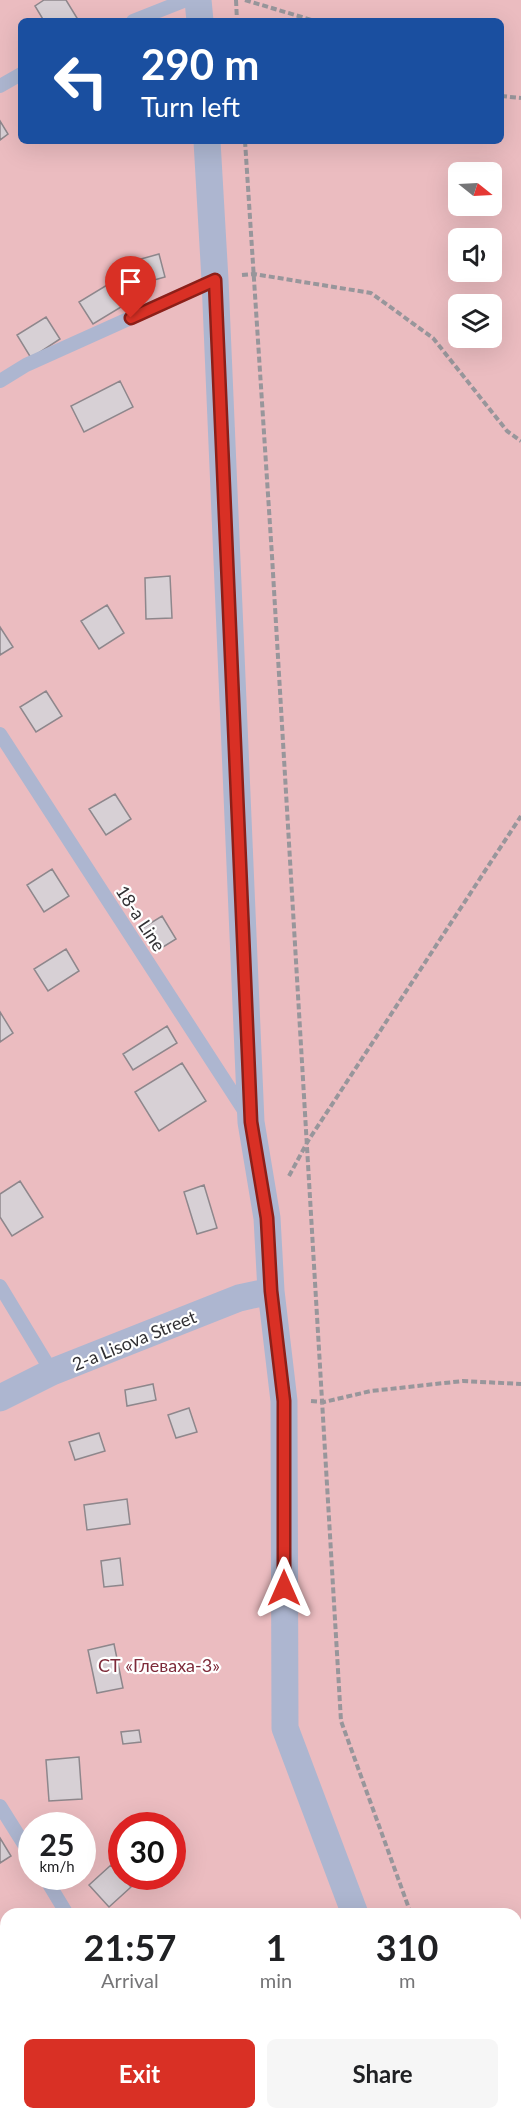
<!DOCTYPE html>
<meta charset="utf-8">
<style>
body{margin:0;font-family:Lato,sans-serif;background:#f6f6f6;color:#202124;height:100vh;display:flex;flex-direction:column;font-size:22px;white-space:nowrap}
*{box-sizing:border-box;margin:0}
p{font-size:20px;color:#757577}
.icon{flex:none;width:33px;height:33px;fill:none;stroke:currentColor;stroke-width:2;stroke-linecap:round;stroke-linejoin:round}
.map{position:relative;flex:1;overflow:hidden}
.sheet{position:absolute;left:0px;top:1908px;width:522px;height:212px;display:flex;flex-direction:column;background:#fff;border-radius:18px 18px 0 0;box-shadow:0 6px 24px #0002}
.sheet>*{flex:none}
.guide{position:absolute;left:18px;top:18px;width:486px;height:126px;border-radius:9px;box-shadow:0 6px 24px #0002;background:#1a4fa0;color:#fff;overflow:hidden}
.needle{width:39px;rotate:108deg}
.fabs{position:absolute;left:448px;top:162px;display:grid;gap:12px}
.fabs a{display:grid;place-items:center;width:54px;height:54px;border-radius:9px;background:#fff;box-shadow:0 6px 24px #0002;font-size:30px}
.speed{position:absolute;left:18px;top:1812px;display:flex;gap:12px;font-size:30px;font-weight:700;text-align:center}
.speed>*{display:grid;place-content:center;width:78px;height:78px;border-radius:50%;background:#fff;box-shadow:0 6px 24px #0002;line-height:1}
.speed small{font-size:15px;font-weight:400}
.speed .limit{border:9px solid #d22;background:#fff;color:#111}
.pin{position:absolute;display:grid;place-items:center;width:51px;height:51px;color:#fff;margin:-62px -26px;border-radius:50% 50% 50% 0;rotate:-45deg;box-shadow:0 0 6px #0007}
.pin .icon{rotate:45deg}
.me{position:absolute;width:66px;margin:-33px;rotate:0deg;stroke-linejoin:round;filter:drop-shadow(0 0 4px #0008)}
.turn{display:flex;align-items:center;gap:21px;height:126px;padding:0 24px;font-size:27px}
.turn .icon{width:78px;height:78px;stroke-width:2.5}
.turn b{display:block;font-size:42px;line-height:51px}
.eta{display:flex;justify-content:space-evenly;align-items:center;height:102px;text-align:center}
.eta b{font-size:36px;font-weight:700;line-height:42px}
.cta{display:flex;gap:12px;margin-top:auto;padding:12px 24px}
.cta a{flex:1;height:69px;border-radius:9px;background:#d93025;color:#fff;font-size:24px;font-weight:700;line-height:69px;text-align:center}
.cta a+a{background:#f6f6f6;color:#202124}
.map>svg:first-child{display:block}
</style>
<div class="map">
<svg width="521" height="2119" viewBox="0 0 521 2119">
<rect width="100%" height="100%" fill="#f3f0f8"/>
<path fill="#ebbcc0" fill-rule="evenodd" d="M0,0H521V2119H0ZM21,21H501V141H21ZM459,172H492V206H459ZM459,238H492V272H459ZM459,304H492V338H459ZM32,1826H82V1876H32ZM122,1826H172V1876H122ZM6,1914H516V2114H6Z"/>
<path fill="#d7d0d5" stroke="#8e878c" stroke-width="1.5" d="M44,0H66L77,18L72,21H44L35,6Z
M0,121L8,134L0,140Z
M159,254L165,277L136,285L130,262Z
M112,282L126,304L93,324L79,302Z
M46,317L60,339L31,358L17,335Z
M120,381L133,407L84,432L71,406Z
M170,576L172,618L146,619L145,578Z
M107,605L124,633L99,649L81,621Z
M0,627L13,647L0,655Z
M46,691L62,716L36,732L20,707Z
M115,794L131,819L106,835L89,809Z
M52,869L69,896L44,912L27,885Z
M162,916L176,939L155,952L141,929Z
M66,949L79,971L48,991L34,969Z
M0,1012L13,1033L0,1042Z
M167,1026L177,1043L133,1070L123,1054Z
M182,1063L206,1101L159,1131L135,1092Z
M20,1181L43,1217L12,1236L0,1217V1194Z
M204,1185L217,1228L197,1234L184,1192Z
M153,1384L156,1400L127,1406L125,1390Z
M189,1408L197,1432L176,1438L168,1415Z
M99,1433L105,1451L75,1460L69,1442Z
M127,1499L130,1524L87,1530L84,1505Z
M120,1558L123,1585L104,1587L101,1561Z
M114,1644L123,1688L97,1693L88,1650Z
M139,1730L141,1742L123,1744L121,1732Z
M79,1757L82,1799L49,1801L46,1760Z
M0,1838L11,1856L0,1863Z
M111,1865L131,1887L109,1907L89,1885Z"/>
<g fill="none" stroke-linecap="round" stroke-linejoin="round">
<path stroke="#98969b" stroke-width="4" stroke-dasharray="6 3" stroke-linecap="butt" d="M236,0L237,21
M245,0L315,21
M501,96L521,98
M245,141L272,556L341,1721L411,1914
M242,275L254,274L371,293L433,338L507,431L521,441
M289,1176L308,1141L521,816
M311,1401L324,1402L371,1391L463,1381L521,1384
M484,2114L486,2119"/>
<path stroke="#adb6d0" stroke-width="14" d="M133,21L186,0
M0,86L21,74
M0,381L26,365L215,280
M0,734L247,1115
M0,1286L52,1372
M0,1806L32,1857
M44,1876L67,1914
M190,2114L194,2119"/>
<path stroke="#adb6d0" stroke-width="27" d="M198,0L200,21
M207,141L215,280L251,1122L267,1218L271,1291L284,1401L285,1728L355,1914
M0,1398L52,1372L239,1298L271,1291
M430,2114L432,2119"/>
</g>
<g fill="none" stroke-linecap="round" stroke-linejoin="round">
<defs>
<path id="route" d="M131,318L215,280L251,1122L267,1218L271,1291L284,1401V1588"/>
</defs>
<use href="#route" stroke="#8d1f18" stroke-width="15"/>
<use href="#route" stroke="#d93025" stroke-width="10"/>
</g>
<g text-anchor="middle" dominant-baseline="central" stroke-width="4.5" stroke-linejoin="round" paint-order="stroke">
<g font-size="18" fill="#313033" stroke="#fff">
<text transform="translate(141 918) rotate(57)">18-a Line</text>
<text transform="translate(134 1340) rotate(-22)">2-a Lisova Street</text>
</g>
<g font-size="18" fill="#7e2b3a" stroke="#fff">
<text x="159" y="1665">СТ «Глеваха-3»</text>
</g>
</g>
</svg>
<div class="fabs">
<a><svg class="needle" viewBox="-14 -14 28 28"><path d="M0-13l5 13h-10z" fill="#e53935"/><path d="M0 13l5-13h-10z" fill="#757577"/></svg></a>
<a><svg class="icon" aria-label="sound" viewBox="0 0 24 24"><path d="M4 9h4l5-4v14l-5-4H4zM17 9q2 3 0 6"/></svg></a>
<a><svg class="icon" aria-label="layers" viewBox="0 0 24 24"><path d="M12 4l9 5-9 5-9-5zM3 14l9 5 9-5"/></svg></a>
</div>
<div class="speed"><div>25<small>km/h</small></div><div class="limit">30</div></div>
<div class="pin" style="left:131px;top:318px;background:#d93025"><svg class="icon" aria-label="arrive" viewBox="0 0 24 24"><path d="M6 21V4h12l-3 4 3 4H6"/></svg></div>
<svg class="me" style="left:284px;top:1588px" viewBox="-20 -20 40 40"><path d="M0-17L14 15 0 8-14 15z" fill="#d93025" stroke="#fff" stroke-width="4"/></svg>
<div class="guide">
<div class="turn"><svg class="icon" aria-label="left" viewBox="0 0 24 24"><path d="M17 20v-9H6M10 6l-5 5 5 5"/></svg><div><b>290 m</b>Turn left</div></div>
</div>
<section class="sheet">
<div class="eta">
<div><b>21:57</b><p>Arrival</p></div>
<div><b>1</b><p>min</p></div>
<div><b>310</b><p>m</p></div>
</div>
<div class="cta"><a>Exit</a><a>Share</a></div>
</section>
</div>
